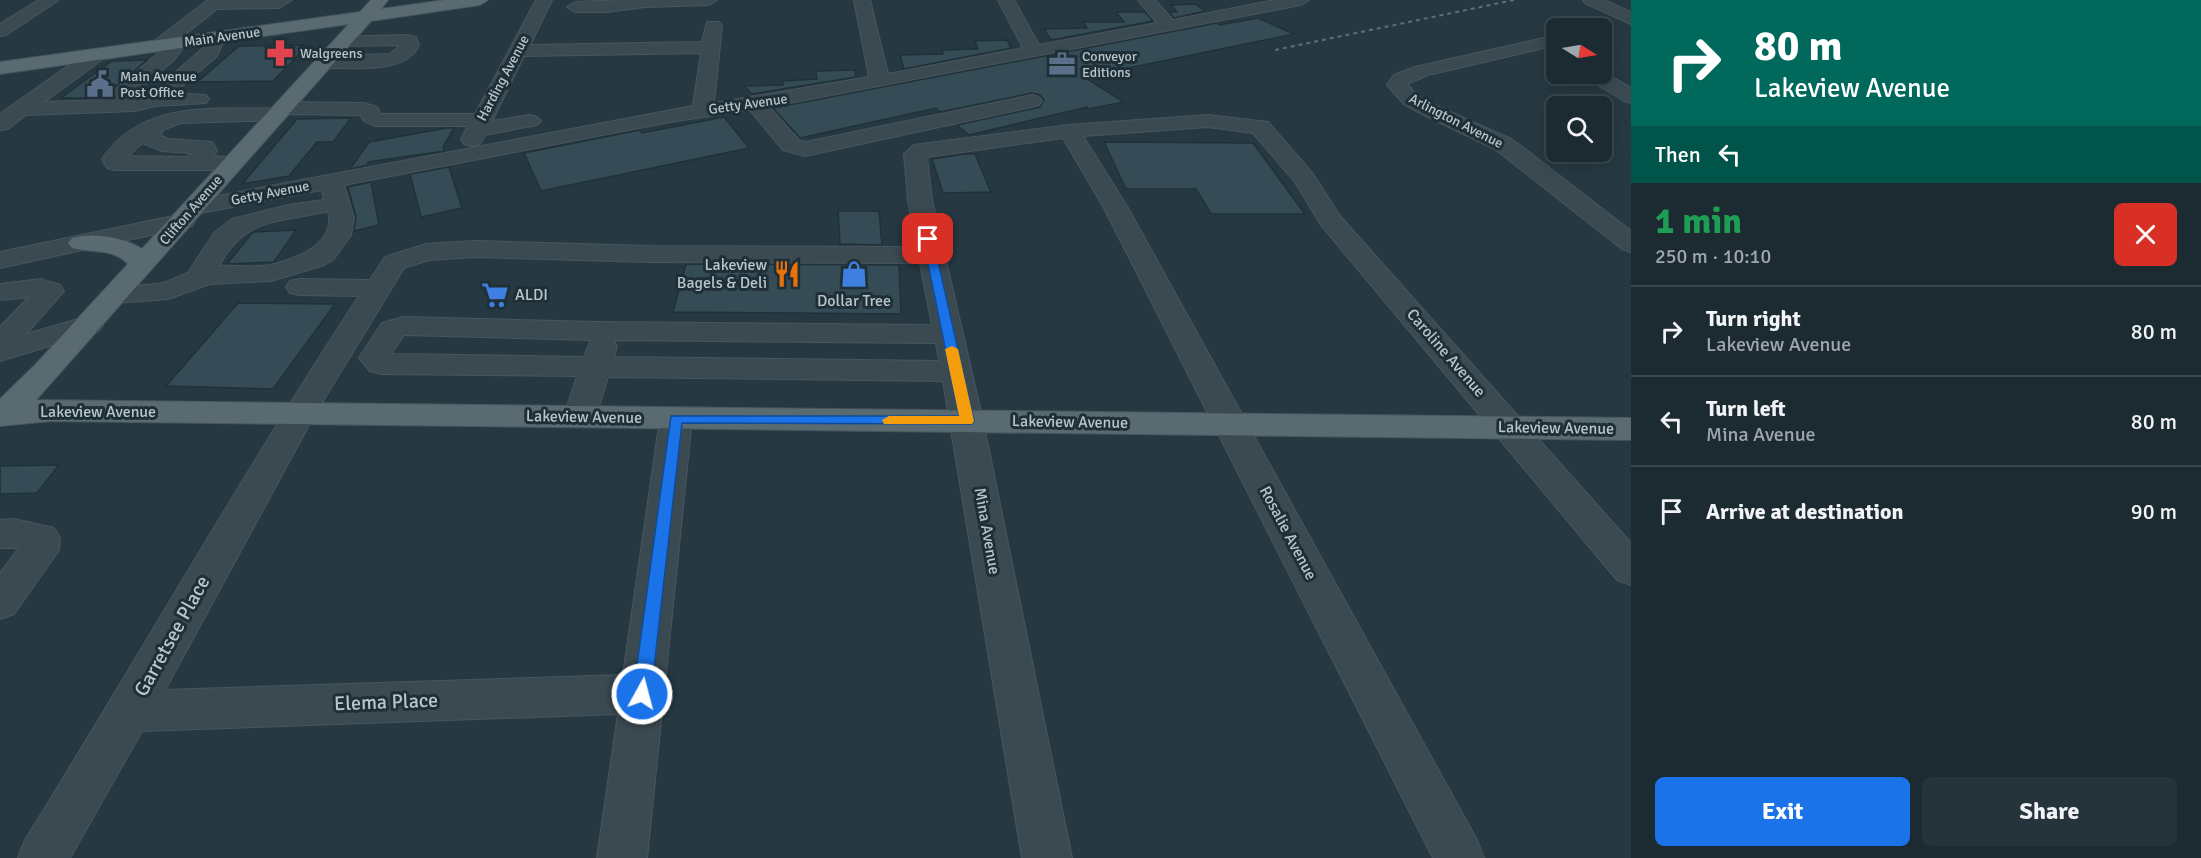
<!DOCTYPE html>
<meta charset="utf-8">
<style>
body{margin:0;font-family:Signika,sans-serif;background:#25333a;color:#f1f3f6;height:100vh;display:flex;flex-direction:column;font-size:22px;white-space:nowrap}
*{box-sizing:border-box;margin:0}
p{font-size:20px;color:#a0a7ac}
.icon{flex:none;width:33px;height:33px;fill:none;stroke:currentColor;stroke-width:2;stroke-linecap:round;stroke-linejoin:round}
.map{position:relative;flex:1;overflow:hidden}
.panel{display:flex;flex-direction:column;background:#1c2b32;width:570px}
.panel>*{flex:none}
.hud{background:#00695c;color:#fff;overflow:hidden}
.needle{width:39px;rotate:101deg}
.buttons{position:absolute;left:1546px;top:18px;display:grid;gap:12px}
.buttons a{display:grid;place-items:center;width:66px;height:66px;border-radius:9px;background:#1c2b32;box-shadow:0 3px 15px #0003,0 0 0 2px #3a474d;font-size:30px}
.pin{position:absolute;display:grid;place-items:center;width:51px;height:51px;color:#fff;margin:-26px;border-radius:12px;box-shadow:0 3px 9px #0006}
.me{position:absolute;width:66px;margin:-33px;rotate:7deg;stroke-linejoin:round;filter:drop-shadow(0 0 4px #0008)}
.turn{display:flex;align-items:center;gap:21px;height:126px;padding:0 24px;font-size:27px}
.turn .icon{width:78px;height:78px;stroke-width:2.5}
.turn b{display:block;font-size:42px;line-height:51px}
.then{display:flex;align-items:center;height:57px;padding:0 24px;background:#0003;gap:12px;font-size:22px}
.round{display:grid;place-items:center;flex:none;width:63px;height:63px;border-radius:9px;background:#25333a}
.overview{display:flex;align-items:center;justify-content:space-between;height:102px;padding:0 24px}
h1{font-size:36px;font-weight:700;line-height:45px;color:#1e9e55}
.button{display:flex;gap:12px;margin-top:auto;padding:12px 24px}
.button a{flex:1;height:69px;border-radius:9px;background:#1a73e8;color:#fff;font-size:24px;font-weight:700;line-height:69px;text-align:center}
.button a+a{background:#25333a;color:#f1f3f6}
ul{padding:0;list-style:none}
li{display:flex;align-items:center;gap:18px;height:90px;padding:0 24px;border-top:2px solid #3a474d}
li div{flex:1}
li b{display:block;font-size:22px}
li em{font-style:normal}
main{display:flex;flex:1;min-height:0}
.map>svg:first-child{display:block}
</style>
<main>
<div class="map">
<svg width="1631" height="858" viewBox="0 0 1631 858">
<rect width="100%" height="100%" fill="#263942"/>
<path fill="#354c56" stroke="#213139" stroke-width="1.5" d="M1195,4L1205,11L1174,18L1169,12H1177L1171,5Z
M1116,12H1145L1153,21L1051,40L1044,29L1087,28L1083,22H1124Z
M1258,18L1294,34L1084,77L1124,102L1088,109L1087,107L969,135L957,125L1040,107L1044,100L1040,95L1032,93L940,112L936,108L800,138L773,108L1217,23L1219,25Z
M1007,40L1011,48L904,69L900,55L943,54L942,50L978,49L975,41Z
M308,45L273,81L197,82L239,46Z
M147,60L102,98H61L112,61Z
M855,70L856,77L752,94L744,86L783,85V81L817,79L816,71Z
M724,117L749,148L541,191L524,153L640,130L642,133Z
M351,118L333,142H317L289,176L242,184L297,119Z
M447,128H454L443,147L445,151L368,162V165L350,169L369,142Z
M1104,142L1253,143L1305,214H1211L1196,189H1126Z
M964,154H975L991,192L943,193L932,159Z
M449,167L462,208L421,217L410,174Z
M371,182L379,225L354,231L356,217L348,187Z
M838,211H879L882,245L840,244Z
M296,230L274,262L227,264L253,232Z
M686,264L899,265L901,314L673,312Z
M238,303L335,304L273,389L166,386Z
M59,465L37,493L0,494V466Z"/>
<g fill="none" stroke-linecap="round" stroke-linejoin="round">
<defs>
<path id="minor" d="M39,0H59L6,35L0,36V24Z
M208,0H292L279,8L217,9L179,39L186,44L175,59L128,99L148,96L202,49L210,34H222L225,38L217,56L174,93L206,95L209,99L206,103L155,106L135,111L26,115L8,129L0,130V114L89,51H103L105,55L103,59L44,102L103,100L161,51L153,50L150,46L153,42Z
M536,0H552L530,45L702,42L707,22H719L722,26L714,103L869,77L854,0H870L888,74L1023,48L998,0H1014L1039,45L1157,23L1138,0H1155L1173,20L1275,0H1309L1301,5L769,107L799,140L806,142L1032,95L1039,97L1042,101L1039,105L1032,107L805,156L783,150L750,110L670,122L344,185L354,218L351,235L333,260L324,265L271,281L210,284L168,299L116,303L106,301L102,295L106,289L164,283L188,273L214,233L232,219L288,205L324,200L322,190L195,214L186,212L183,207L186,202L693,106L701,53L524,56L492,121L530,115L537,117L541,121L537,125L485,135L480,144L472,146L464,144L461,139L468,126H376L364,121L360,115L286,114L283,118L276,120L180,123L163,130L161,136L169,139L212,142L217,151L213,156L240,158L243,163L240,168L232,170H115L107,168L102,159C142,100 210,110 272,108L275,104L282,102L364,103L377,107L381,114H475ZM142,143L162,151L191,153L187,157L128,156ZM328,211C337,245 295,259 270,265C254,268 235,265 219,266C245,216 280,223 328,211Z
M622,0H717L709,5L645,7L607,12H575L567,7L575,2Z
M1583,0H1604L1631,12V24L1585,3Z
M406,35L416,37L419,45C407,75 351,67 324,68L317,66L315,62L317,58L324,56L390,54L400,45L343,46L337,45L334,41L337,37Z
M1557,35V45L1428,75L1407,84L1418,96L1430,103L1511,139L1525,149L1631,231V252L1622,249L1495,149L1416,111L1404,104L1387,85L1394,75L1415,67Z
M1602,71L1631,88V103L1624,101L1586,78L1583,74H1602Z
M1208,115L1268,122L1313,174L1340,216L1631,543V585L1617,580L1321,225L1295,182L1253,133L1208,127L1083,136L1128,208L1477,840L1484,858H1433L1104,208L1063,138L927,157L932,200L983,421L1072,858H1022L943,381L608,377L596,416L591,424L580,427L569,424L564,416L577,376L381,374L370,371L359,358L382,323L403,317L594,322L932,325L920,263L651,262L475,257L429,260L404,268L315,414L165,690L623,675L660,419L664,411L676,408L688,411L692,419L647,858H597L618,714L142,731L70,858H18L25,840C138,659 242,474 359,296L300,295L290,293L286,287L290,281L300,279L370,280L385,257L426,244L475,241L651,246L917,247L908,200L904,154L914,145L1069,125ZM404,335L591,340L584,357L391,354ZM613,340L936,343L939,361L614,357L617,346Z
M183,214L192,216L195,221L192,226L0,268V252Z
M41,279L60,285L64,291L26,334L89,316L99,319L103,325L99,331L0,361V327L29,297L0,300V284Z
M14,519L54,528L60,538L59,550L14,614L0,619V573L19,548H0V520Z"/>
<path id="major" d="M371,0H388L381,9L445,0H488L480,5L371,21L36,400L1631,418V440L51,421L0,426V399L35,365L128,264C114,248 91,253 72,248L68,243L72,238C93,232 124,237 142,249L349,24L0,74V62L360,12Z"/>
</defs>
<use href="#minor" stroke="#47565e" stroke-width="2"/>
<use href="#major" stroke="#47565e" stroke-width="2"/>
<use href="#minor" fill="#3b4a51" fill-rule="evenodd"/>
<use href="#major" fill="#596a71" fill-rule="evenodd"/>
<path stroke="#5d7078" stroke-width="2" stroke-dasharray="4 4" stroke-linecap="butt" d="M1275,50L1514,0"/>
</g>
<path fill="#1a73e8" stroke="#114b97" stroke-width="1.5" d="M928,235L933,239L974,421L972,424L682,423L651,694L648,699L642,702L636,699L633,694L671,416H959L923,239Z"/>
<path fill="#f59e0b" d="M952,346L958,349L974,421L972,424H884L882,420L889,416H959L945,349Z"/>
<defs>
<symbol id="pharmacy-bare" viewBox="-9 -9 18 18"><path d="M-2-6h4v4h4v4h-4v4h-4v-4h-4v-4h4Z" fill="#e0444e" stroke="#1f2f37" stroke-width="2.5" paint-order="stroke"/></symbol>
<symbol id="office-bare" viewBox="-9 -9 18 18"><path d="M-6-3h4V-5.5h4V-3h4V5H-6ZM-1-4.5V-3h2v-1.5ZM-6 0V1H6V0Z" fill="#5c6f8a" stroke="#1f2f37" stroke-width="2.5" paint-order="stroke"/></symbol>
<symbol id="civic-bare" viewBox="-9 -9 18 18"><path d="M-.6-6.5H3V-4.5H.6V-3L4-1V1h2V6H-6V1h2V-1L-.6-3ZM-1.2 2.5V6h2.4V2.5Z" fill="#5c6f8a" stroke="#1f2f37" stroke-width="2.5" paint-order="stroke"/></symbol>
<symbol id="restaurant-bare" viewBox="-9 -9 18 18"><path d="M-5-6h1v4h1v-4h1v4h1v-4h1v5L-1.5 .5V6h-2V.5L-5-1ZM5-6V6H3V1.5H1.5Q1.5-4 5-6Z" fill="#e8710a" stroke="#1f2f37" stroke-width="2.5" paint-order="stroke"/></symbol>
<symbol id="shop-bare" viewBox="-9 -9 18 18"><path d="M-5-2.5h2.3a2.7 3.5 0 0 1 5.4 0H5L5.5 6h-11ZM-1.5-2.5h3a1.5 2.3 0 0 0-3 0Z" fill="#3f7fe0" stroke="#1f2f37" stroke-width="2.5" paint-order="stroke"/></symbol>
<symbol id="supermarket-bare" viewBox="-9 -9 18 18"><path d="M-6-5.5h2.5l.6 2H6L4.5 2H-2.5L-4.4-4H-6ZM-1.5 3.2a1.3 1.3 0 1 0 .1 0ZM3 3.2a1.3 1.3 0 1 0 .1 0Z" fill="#3f7fe0" stroke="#1f2f37" stroke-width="2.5" paint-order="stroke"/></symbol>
</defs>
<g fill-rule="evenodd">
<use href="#pharmacy-bare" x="261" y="34" width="38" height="38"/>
<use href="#office-bare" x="1043" y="45" width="38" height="38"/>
<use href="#civic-bare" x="81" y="65" width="38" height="38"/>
<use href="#restaurant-bare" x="768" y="255" width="38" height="38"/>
<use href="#shop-bare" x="835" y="255" width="38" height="38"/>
<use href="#supermarket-bare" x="476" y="276" width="38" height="38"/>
</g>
<g text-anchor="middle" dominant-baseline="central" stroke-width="6" stroke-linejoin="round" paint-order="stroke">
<g font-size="14" fill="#b8c5cb" stroke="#1f2f37">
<text transform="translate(222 37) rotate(-8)">Main Avenue</text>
<text transform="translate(503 78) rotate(-62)">Harding Avenue</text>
<text transform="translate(748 104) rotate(-8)">Getty Avenue</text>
<text transform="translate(1456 121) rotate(27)">Arlington Avenue</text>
<text transform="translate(270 193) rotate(-11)">Getty Avenue</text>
<text transform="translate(191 210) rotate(-49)">Clifton Avenue</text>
</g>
<g font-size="14" fill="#b8c5cb" stroke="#1f2f37" text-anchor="start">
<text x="300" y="53">Walgreens</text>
<text x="1082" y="56">Conveyor<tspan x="1082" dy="16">Editions</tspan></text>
<text x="120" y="76">Main Avenue<tspan x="120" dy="16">Post Office</tspan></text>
</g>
<g font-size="16" fill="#b8c5cb" stroke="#1f2f37" text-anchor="end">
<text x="767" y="265">Lakeview<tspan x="767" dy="18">Bagels &amp; Deli</tspan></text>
<text x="515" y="295" text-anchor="start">ALDI</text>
<text x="854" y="301" text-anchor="middle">Dollar Tree</text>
</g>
<g font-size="16" fill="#b8c5cb" stroke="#1f2f37">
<text transform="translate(1446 353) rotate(49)">Caroline Avenue</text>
<text x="98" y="412">Lakeview Avenue</text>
<text transform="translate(584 417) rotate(1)">Lakeview Avenue</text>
<text transform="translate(1070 422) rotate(1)">Lakeview Avenue</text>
<text transform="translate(1556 428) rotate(1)">Lakeview Avenue</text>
<text transform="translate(987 531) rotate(80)">Mina Avenue</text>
<text transform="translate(1288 533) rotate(62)">Rosalie Avenue</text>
</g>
<g font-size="20" fill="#b8c5cb" stroke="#1f2f37">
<text transform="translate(172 636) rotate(-61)">Garretsee Place</text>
<text transform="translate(386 702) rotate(-2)">Elema Place</text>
</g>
</g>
</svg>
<div class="buttons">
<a><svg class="needle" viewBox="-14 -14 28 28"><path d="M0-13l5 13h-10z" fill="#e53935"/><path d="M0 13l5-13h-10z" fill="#a0a7ac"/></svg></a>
<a><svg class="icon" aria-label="search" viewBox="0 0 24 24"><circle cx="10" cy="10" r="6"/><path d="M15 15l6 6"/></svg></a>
</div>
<div class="pin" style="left:928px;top:239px;background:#d93025"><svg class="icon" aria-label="arrive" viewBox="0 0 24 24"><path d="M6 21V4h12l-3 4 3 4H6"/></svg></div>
<svg class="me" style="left:642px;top:694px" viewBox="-20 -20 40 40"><circle r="17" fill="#1a73e8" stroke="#fff" stroke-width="3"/><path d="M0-11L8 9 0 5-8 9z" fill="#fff"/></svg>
</div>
<section class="panel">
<div class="hud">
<div class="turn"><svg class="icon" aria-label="right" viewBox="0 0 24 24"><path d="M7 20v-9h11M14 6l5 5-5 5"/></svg><div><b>80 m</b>Lakeview Avenue</div></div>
<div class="then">Then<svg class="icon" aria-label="left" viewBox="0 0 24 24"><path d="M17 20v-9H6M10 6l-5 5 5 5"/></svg></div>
</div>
<div class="overview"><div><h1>1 min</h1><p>250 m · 10:10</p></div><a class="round" style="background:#d93025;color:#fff"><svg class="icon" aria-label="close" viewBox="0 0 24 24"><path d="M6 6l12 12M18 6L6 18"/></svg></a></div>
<ul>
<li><svg class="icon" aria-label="right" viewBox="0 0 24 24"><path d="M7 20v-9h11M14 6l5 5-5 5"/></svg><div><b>Turn right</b><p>Lakeview Avenue</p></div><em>80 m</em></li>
<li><svg class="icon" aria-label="left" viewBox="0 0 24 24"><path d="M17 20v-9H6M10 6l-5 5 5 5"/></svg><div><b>Turn left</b><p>Mina Avenue</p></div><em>80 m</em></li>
<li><svg class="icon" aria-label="arrive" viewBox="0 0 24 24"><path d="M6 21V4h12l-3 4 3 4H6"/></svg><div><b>Arrive at destination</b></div><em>90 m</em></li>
</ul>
<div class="button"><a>Exit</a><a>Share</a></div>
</section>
</main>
